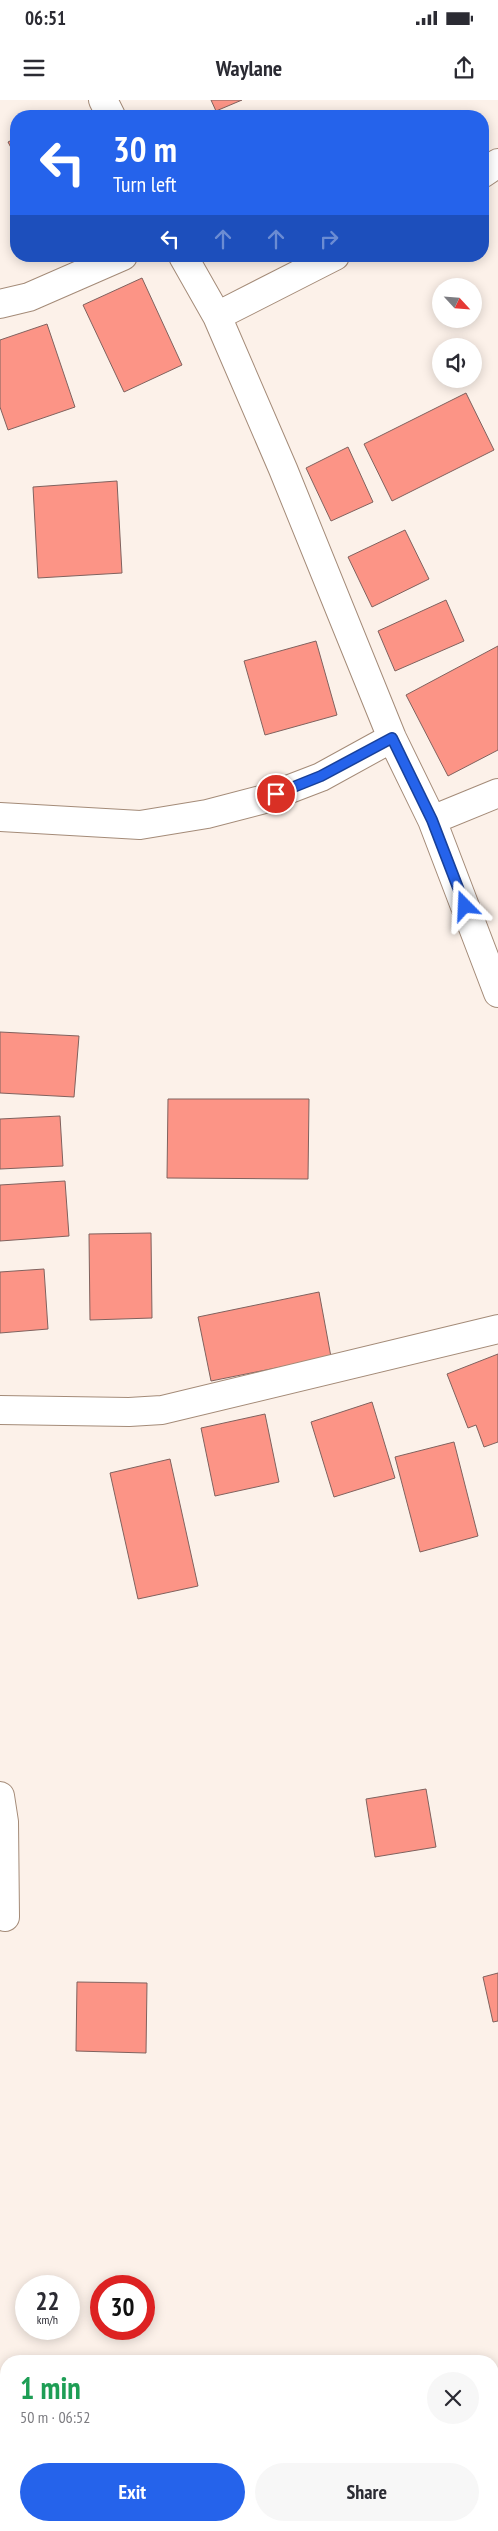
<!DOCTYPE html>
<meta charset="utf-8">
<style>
body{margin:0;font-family:"PT Sans Narrow",sans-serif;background:#f7f7f7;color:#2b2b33;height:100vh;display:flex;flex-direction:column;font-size:19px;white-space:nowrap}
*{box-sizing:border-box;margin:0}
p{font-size:16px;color:#7c7c81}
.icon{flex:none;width:28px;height:28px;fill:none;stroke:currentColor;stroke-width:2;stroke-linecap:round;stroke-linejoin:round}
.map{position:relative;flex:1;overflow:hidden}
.details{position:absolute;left:0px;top:2255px;width:499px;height:176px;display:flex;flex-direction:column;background:#fff;border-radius:20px 20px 0 0;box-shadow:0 2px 12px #0003}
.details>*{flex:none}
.top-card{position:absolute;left:10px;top:10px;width:479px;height:152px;border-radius:20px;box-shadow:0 2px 12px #0003;background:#2563eb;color:#fff;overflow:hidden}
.needle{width:32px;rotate:116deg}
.fabs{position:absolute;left:432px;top:178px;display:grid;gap:10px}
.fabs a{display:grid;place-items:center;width:50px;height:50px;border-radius:50%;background:#fff;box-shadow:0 2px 12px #0003;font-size:25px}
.speed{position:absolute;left:15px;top:2175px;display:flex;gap:10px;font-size:25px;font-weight:700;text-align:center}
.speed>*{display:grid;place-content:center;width:65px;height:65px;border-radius:50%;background:#fff;box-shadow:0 2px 12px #0003;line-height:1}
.speed small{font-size:12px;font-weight:400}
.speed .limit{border:8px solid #d22;background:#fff;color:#111}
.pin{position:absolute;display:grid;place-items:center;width:42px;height:42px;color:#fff;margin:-21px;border:2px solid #fff;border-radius:50%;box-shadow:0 1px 5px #0007}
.me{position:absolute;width:55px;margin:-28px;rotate:339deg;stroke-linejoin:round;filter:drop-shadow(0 0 4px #0008)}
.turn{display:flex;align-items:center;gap:18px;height:105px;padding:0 20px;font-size:22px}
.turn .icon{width:65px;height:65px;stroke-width:2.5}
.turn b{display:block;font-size:35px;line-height:42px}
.lanes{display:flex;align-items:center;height:48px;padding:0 20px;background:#0003;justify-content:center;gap:25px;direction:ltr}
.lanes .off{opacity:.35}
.round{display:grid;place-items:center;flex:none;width:52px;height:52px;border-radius:26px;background:#f7f7f7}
.summary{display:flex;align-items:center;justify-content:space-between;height:85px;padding:0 20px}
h1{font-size:30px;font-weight:700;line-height:38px;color:#1e9e55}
.cta{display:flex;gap:10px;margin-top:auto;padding:10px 20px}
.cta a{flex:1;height:58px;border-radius:30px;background:#2563eb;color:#fff;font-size:20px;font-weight:700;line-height:58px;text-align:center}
.cta a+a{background:#f7f7f7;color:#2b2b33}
.status{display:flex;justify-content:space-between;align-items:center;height:35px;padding:0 25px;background:#fff;direction:ltr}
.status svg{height:14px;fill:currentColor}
header{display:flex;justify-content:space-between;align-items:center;height:65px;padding:0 20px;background:#fff;font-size:22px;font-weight:700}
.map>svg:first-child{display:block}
</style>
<div class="status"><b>06:51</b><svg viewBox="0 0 49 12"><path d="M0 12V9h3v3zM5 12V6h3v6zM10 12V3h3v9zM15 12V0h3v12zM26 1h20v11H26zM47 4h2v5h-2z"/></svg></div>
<header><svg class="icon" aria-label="menu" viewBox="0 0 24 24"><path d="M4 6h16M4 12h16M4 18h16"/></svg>Waylane<svg class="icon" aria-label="share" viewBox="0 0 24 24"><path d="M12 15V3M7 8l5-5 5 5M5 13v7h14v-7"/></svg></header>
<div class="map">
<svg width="498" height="2431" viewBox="0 0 498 2431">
<rect width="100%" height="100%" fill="#fcf1e9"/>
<path fill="#fc9486" stroke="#80625e" d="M211,0H242L216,11Z
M16,38V57L8,42Z
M142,178L182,265L124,292L83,205Z
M47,224L75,307L8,330L0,307V240Z
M466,293L494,350L392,401L364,344Z
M348,347L373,402L331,421L306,368Z
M117,381L122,473L38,478L33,387Z
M405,430L429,479L372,507L348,457Z
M446,500L464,541L395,571L378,531Z
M316,541L337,615L265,635L244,561Z
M498,546V650L448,676L406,595Z
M0,932L79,936L74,997L0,993Z
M168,999H309L308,1079L167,1078Z
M60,1016L63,1066L0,1069V1019Z
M65,1081L69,1136L0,1141V1085Z
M151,1133L152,1218L90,1220L89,1134Z
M44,1169L48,1229L0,1233V1172Z
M319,1192L331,1257L211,1281L198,1217Z
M498,1254V1342L484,1347L476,1325L468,1328L447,1274Z
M372,1302L395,1378L334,1397L311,1322Z
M265,1314L279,1382L215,1396L201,1328Z
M454,1342L478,1436L420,1452L395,1357Z
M170,1359L198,1486L138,1499L110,1373Z
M426,1689L436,1747L375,1757L366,1699Z
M498,1873V1921L493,1922L483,1877Z
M77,1882L147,1883L146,1953L76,1951Z"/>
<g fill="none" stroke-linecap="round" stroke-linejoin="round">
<defs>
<path id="street" d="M103,0L111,16
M482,74L498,63
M183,156L217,216L283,369L392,638L432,720L498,893
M0,204L29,197L123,156
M217,216L335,156
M0,717L140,725L207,714L261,700L321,677L392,638
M432,720L498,693
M0,1310L129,1312L162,1310L498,1229
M0,1696L4,1722L5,1817"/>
</defs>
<use href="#street" stroke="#a48b78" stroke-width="30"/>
<use href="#street" stroke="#fff" stroke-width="28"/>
</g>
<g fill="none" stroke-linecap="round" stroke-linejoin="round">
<defs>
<path id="route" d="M276,694L321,676L392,638L432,720L465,806"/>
</defs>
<use href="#route" stroke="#184099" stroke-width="12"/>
<use href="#route" stroke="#2563eb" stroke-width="9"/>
</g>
</svg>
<div class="fabs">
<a><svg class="needle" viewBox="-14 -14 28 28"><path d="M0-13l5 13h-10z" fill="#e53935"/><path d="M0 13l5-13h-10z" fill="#7c7c81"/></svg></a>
<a><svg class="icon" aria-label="sound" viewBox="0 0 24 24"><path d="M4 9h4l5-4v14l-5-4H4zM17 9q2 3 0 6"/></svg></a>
</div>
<div class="speed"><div>22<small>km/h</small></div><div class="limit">30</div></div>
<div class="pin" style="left:276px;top:694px;background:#d93025"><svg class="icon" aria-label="arrive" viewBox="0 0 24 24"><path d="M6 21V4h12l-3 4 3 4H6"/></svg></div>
<svg class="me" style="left:465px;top:806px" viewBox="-20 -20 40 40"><path d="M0-17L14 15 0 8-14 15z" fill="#2563eb" stroke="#fff" stroke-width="4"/></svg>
<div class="top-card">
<div class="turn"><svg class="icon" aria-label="left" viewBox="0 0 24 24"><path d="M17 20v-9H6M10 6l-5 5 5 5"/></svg><div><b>30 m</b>Turn left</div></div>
<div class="lanes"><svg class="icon" aria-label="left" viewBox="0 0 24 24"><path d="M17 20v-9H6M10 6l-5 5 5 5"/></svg><svg class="icon off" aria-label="ahead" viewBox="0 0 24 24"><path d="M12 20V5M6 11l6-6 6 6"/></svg><svg class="icon off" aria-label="ahead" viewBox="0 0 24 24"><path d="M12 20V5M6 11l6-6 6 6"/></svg><svg class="icon off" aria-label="right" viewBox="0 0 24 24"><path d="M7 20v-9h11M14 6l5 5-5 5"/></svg></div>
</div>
<section class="details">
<div class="summary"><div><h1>1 min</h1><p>50 m · 06:52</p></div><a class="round"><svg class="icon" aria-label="close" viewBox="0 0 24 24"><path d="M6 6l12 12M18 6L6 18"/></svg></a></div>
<div class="cta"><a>Exit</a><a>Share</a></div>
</section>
</div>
